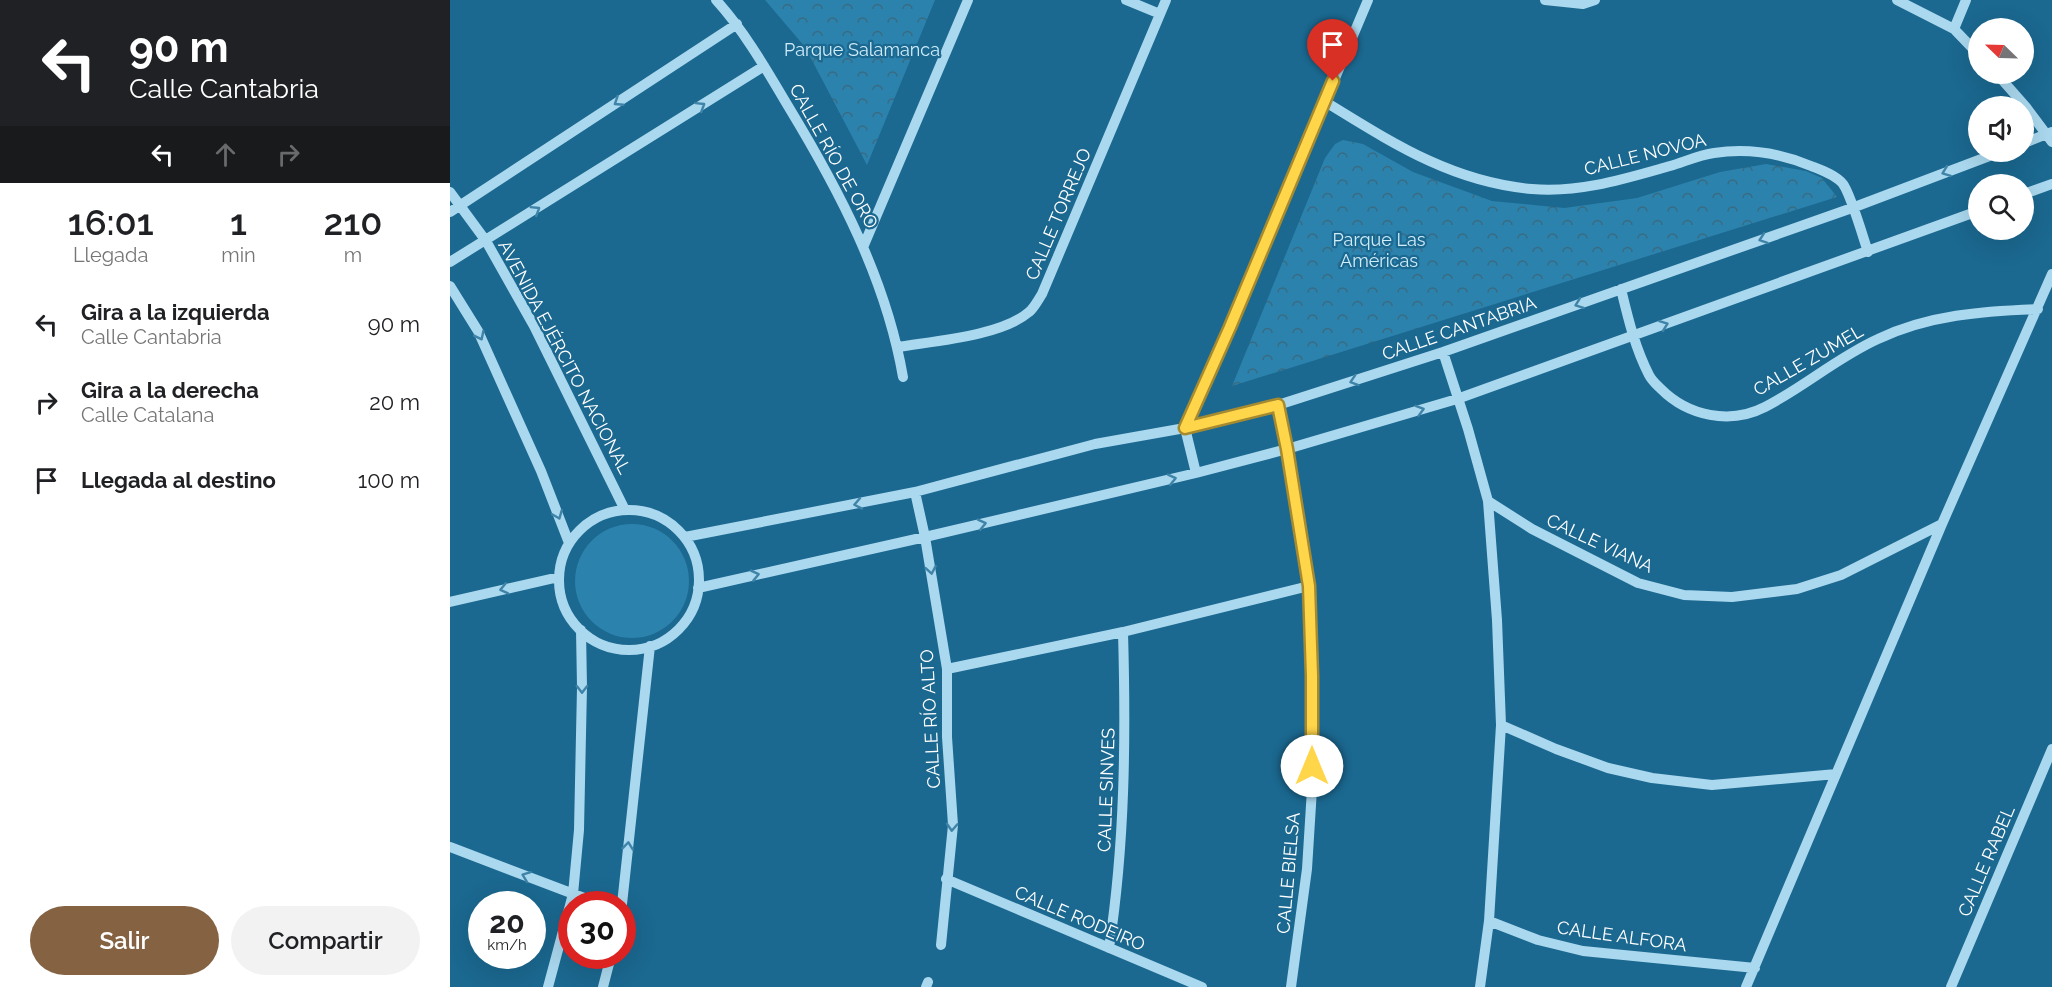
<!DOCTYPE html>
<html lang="es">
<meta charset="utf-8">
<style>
body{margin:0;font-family:Raleway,sans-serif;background:#f2f2f2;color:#202124;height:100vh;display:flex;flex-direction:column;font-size:22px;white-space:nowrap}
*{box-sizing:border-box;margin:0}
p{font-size:20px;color:#757577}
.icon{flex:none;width:33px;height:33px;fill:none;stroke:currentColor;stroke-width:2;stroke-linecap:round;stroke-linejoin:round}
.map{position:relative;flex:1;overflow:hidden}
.panel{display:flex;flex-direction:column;background:#fff;width:450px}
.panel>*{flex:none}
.banner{background:#202124;color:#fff;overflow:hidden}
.needle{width:39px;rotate:293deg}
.controls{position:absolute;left:1518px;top:18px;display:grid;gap:12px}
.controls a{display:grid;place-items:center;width:66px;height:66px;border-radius:50%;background:#fff;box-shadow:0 6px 24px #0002;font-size:30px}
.speed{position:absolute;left:18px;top:891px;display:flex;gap:12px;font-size:30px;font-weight:700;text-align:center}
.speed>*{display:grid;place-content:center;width:78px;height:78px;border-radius:50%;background:#fff;box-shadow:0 6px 24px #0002;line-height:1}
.speed small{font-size:15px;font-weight:400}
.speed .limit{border:9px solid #d22;background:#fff;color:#111}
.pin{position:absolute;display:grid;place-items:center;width:51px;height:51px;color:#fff;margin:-62px -26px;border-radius:50% 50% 50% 0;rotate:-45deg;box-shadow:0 0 6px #0007}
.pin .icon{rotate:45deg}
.me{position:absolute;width:66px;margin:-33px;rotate:0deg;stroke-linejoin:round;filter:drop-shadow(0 0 4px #0008)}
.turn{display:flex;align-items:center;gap:21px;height:126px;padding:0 30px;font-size:27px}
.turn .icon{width:78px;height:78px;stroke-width:2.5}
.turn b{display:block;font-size:42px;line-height:51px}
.lanes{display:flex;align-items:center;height:57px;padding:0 30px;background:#0003;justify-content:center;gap:30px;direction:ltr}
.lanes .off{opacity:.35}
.eta{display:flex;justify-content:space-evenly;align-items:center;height:102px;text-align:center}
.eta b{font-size:36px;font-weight:600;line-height:42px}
.button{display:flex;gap:12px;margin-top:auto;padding:12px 30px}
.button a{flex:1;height:69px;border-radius:36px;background:#846242;color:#fff;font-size:24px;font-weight:600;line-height:69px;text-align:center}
.button a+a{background:#f2f2f2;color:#202124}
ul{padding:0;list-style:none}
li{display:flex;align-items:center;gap:18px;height:78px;padding:0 30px}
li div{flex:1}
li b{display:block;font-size:22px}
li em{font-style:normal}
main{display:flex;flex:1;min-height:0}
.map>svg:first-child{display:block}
</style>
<main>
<section class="panel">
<div class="banner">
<div class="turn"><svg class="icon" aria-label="left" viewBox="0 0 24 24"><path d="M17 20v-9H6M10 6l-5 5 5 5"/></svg><div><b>90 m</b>Calle Cantabria</div></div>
<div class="lanes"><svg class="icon" aria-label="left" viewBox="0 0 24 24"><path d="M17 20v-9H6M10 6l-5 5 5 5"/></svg><svg class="icon off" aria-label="ahead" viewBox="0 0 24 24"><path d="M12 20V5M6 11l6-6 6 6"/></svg><svg class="icon off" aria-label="right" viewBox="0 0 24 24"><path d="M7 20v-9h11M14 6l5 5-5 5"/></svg></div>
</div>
<div class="eta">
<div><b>16:01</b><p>Llegada</p></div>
<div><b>1</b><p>min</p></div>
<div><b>210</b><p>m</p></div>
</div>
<ul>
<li><svg class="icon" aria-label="left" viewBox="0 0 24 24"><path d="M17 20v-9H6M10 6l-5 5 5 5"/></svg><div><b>Gira a la izquierda</b><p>Calle Cantabria</p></div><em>90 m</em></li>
<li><svg class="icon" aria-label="right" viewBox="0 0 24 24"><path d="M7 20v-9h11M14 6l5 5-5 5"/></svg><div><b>Gira a la derecha</b><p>Calle Catalana</p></div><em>20 m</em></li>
<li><svg class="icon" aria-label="arrive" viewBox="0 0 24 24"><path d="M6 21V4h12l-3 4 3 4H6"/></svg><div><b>Llegada al destino</b></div><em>100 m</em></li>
</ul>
<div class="button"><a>Salir</a><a>Compartir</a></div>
</section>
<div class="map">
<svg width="1602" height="987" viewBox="0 0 1602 987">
<defs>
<pattern id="park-crowns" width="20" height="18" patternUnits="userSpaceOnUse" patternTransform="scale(1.5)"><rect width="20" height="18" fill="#2b82ac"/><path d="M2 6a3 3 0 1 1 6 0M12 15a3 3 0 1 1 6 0" fill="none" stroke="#3a6a81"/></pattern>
</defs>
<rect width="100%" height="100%" fill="#1b6890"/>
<path fill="#2b82ac" d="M125 581a57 57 0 1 1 114 0a57 57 0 1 1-114 0Z"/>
<path fill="url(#park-crowns)" d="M315,0H485L417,165L355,47Z
M893,140L913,144L963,172L1042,201L1114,208L1187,198L1270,172L1316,164L1356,171L1372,178L1387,197L782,386L875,158L885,144Z"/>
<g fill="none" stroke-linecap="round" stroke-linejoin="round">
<path stroke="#aad8ee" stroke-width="10" d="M266,0C295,32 316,69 338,106C389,190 436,279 453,377
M676,0L710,14
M1095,0L1133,4L1145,0
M1447,0L1504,29L1528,54
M1504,29L1516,0
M1547,74L1576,107L1602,142
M874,101C941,142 1001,182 1082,189C1130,193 1174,179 1220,166C1234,162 1249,155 1264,153C1297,148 1330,153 1361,166C1371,170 1386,175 1393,184C1401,195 1413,237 1418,252
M1574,143L1602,132
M0,192L36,241L84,326L175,510
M1574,194L1602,184
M0,212L287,24
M414,245L518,0
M0,262L314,66
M0,286L28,331L91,471L119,543
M1171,289C1178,318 1185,348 1199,375C1202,381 1207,385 1211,389C1238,416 1280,425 1315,407C1354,387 1388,357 1428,339C1478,315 1533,311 1588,309
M448,347C484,341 551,336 579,312C584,308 588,300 592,294L716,0
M993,352L1018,429L1038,501L1047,620L1051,725L1039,921L1030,987
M828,405L837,449L859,586L862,676V789L857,869L841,987
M746,473L735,428L780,327L918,0
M465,492L475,537L497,669V737L503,825L491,945
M1038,501L1082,529L1188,583L1234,595L1282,597L1347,589L1391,575L1492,524
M109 580a70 70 0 1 1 140 0a70 70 0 1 1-140 0Z
M235,537L465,492L645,444L735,428L828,405L993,352L1402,208L1550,152
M248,588L475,537L746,473L837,449L1007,399L1528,211
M0,602L109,577
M497,669L673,632L859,586
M1051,725L1106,749L1158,768L1202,778L1262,785L1386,774
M0,847L150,904
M496,879L752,987
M172,904L200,646
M1039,921L1088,940L1133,951L1305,968
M659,948C675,843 676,738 673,632
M98,987L123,894L129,830L132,687L131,630
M153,987L161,956
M476,987L478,982
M1296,987L1492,524L1602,274
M1501,987L1602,749"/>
</g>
<defs><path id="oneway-chevron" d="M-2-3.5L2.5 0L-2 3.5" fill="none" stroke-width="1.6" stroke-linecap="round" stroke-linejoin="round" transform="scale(1.5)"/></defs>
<g stroke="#3f84a8">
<use href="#oneway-chevron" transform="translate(168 102) rotate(147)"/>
<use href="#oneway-chevron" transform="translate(251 106) rotate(-32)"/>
<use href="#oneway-chevron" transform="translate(1496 172) rotate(159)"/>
<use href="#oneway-chevron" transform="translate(86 210) rotate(-32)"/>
<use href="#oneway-chevron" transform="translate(1313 239) rotate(161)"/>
<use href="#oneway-chevron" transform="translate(1129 304) rotate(160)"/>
<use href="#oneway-chevron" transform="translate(1214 325) rotate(-20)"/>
<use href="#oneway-chevron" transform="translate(30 336) rotate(64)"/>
<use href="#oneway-chevron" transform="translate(904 381) rotate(162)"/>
<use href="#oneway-chevron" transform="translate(970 410) rotate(-16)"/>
<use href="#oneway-chevron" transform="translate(722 479) rotate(-13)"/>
<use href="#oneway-chevron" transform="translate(408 504) rotate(169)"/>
<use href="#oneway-chevron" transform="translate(108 515) rotate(68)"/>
<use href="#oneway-chevron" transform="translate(532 524) rotate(-13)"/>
<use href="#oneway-chevron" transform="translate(481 570) rotate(80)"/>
<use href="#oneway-chevron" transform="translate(305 575) rotate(-13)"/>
<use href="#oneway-chevron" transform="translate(54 589) rotate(167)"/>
<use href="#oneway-chevron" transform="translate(132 689) rotate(90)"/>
<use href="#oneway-chevron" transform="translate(502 827) rotate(93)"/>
<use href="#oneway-chevron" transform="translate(178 846) rotate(-84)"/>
<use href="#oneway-chevron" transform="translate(76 876) rotate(-159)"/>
</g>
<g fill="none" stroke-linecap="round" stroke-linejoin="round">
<defs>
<path id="route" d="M862,766V676L859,586L837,449L828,405L735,428L780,327L883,81"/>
</defs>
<use href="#route" stroke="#a68a30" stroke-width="15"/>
<use href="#route" stroke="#ffd54a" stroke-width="10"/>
</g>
<g text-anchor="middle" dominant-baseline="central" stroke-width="4.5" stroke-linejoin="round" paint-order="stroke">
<g font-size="18" fill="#d0edfa" stroke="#1b6890">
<text x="412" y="49">Parque Salamanca</text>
<text x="929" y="239">Parque Las<tspan x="929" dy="21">Américas</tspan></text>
</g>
<g font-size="18" fill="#fff" stroke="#1b6890">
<text transform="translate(1195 154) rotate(-14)">CALLE NOVOA</text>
<text transform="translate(384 156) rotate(61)">CALLE RÍO DE ORO</text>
<text transform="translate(608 214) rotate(-67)">CALLE TORREJO</text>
<text transform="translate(1009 328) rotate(-19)">CALLE CANTABRIA</text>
<text transform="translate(115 357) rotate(62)">AVENIDA EJÉRCITO NACIONAL</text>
<text transform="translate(1358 360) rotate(-30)">CALLE ZUMEL</text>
<text transform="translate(1150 543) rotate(25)">CALLE VIANA</text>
<text transform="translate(480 719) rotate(-93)">CALLE RÍO ALTO</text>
<text transform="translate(656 790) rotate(-88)">CALLE SINVES</text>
<text transform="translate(1536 861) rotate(-67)">CALLE RABEL</text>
<text transform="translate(838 873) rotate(-85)">CALLE BIELSA</text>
<text transform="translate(630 918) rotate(23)">CALLE RODEIRO</text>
<text transform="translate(1172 936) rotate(8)">CALLE ALFORA</text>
</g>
</g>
</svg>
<div class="controls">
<a><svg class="needle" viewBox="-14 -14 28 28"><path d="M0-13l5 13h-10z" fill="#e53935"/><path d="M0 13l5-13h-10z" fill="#757577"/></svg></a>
<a><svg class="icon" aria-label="sound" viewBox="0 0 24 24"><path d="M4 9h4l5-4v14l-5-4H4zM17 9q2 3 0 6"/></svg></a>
<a><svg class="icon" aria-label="search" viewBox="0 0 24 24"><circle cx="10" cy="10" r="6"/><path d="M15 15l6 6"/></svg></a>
</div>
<div class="speed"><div>20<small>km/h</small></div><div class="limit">30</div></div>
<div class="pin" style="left:883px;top:81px;background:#d93025"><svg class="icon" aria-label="arrive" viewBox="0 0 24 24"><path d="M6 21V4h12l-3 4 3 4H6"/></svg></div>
<svg class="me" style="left:862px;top:766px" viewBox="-20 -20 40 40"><circle r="19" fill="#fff"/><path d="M0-13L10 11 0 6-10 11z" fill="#ffd54a"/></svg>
</div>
</main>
